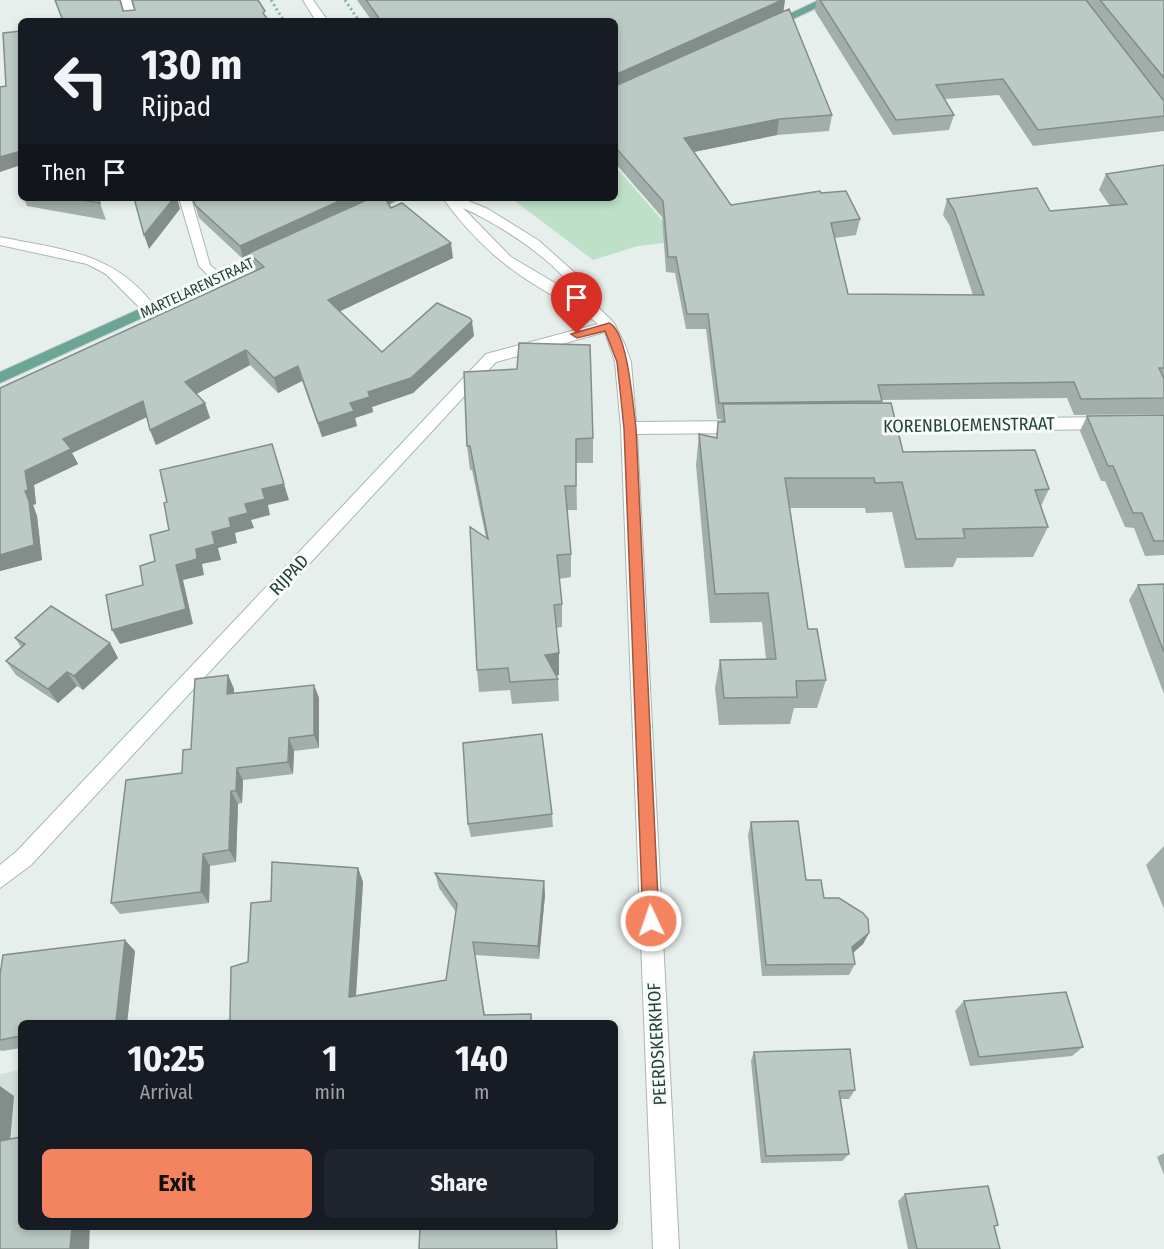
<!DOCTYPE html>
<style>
body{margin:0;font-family:"Fira Sans Condensed",sans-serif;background:#20242c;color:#f1f3f6;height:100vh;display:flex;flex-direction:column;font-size:22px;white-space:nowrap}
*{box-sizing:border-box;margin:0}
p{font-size:20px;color:#9ea1a6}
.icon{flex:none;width:33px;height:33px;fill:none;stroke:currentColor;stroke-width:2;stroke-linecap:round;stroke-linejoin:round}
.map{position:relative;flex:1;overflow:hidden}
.drawer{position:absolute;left:18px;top:1020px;width:600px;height:210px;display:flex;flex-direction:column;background:#171b24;border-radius:9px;box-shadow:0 3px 9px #0003}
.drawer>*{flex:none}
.top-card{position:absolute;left:18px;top:18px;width:600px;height:183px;border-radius:9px;box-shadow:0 3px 9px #0003;background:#171b24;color:#f1f3f6;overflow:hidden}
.pin{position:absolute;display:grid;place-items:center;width:51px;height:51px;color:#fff;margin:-62px -26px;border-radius:50% 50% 50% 0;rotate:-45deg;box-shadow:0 0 6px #0007}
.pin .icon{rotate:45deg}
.me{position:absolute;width:66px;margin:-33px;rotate:357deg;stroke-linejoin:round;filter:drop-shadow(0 0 4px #0008)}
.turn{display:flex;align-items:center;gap:21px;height:126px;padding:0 24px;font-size:27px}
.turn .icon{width:78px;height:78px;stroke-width:2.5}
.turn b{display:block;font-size:42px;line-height:51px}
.then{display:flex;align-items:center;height:57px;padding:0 24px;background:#0003;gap:12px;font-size:22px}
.eta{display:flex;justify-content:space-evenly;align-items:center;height:102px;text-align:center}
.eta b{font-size:36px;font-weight:700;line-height:42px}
.action{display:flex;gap:12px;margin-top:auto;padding:12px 24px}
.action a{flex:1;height:69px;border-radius:9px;background:#f4845f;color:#111;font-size:24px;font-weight:700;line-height:69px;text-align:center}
.action a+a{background:#20242c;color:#f1f3f6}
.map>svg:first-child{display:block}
</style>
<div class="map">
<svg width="1164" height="1249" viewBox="0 0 1164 1249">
<rect width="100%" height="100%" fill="#e6efeb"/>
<path fill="#d4dfda" d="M21,1070V1227L0,1249V1074Z"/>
<path fill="#bfe0c8" d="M615,166L680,241L638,246L593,260L511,198H615Z"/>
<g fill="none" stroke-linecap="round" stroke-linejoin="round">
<defs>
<path id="service" d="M121,0H131L137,21H127Z
M179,198H191L210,265L222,275V281H214L199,266Z"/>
<path id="minor" d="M303,0H313L328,21H316Z
M443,198H461L488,209L538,240L583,280L597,306L614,323L625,345L631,362L636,422L739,421L747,427L739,433L637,434L679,1249H653L621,428L615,362L605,332L496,362L31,865L0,888V865L17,851L486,354L598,324C581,308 560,301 540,288C501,265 469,235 443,198ZM463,208C497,223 561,263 577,296L511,257Z
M0,237C63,250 117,252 157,310L155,313H145L106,274L87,264L0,245Z
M1108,417L1116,423L1108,429L872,432L864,426L872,420Z"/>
<path id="primary" d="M819,0H833L774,28L764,26Z
M383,198H401L370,214H360L358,211Z
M272,249L279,253L277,256L0,383V372Z"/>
</defs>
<use href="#service" stroke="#a8b8b2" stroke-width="2"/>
<use href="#minor" stroke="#a8b8b2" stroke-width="2"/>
<use href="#primary" stroke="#c2cac8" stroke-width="2"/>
<path stroke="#86b3a5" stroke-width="3" stroke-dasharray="2 3" stroke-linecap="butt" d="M271,0L284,21
M345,0L359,21"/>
<use href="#service" fill="#fff" fill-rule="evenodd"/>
<use href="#minor" fill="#fff" fill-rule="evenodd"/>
<use href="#primary" fill="#6aa596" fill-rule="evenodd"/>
</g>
<path fill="#a1aea9" d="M357,0H785L783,11L832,115L829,131L777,135L694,152L731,205L821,193L860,219L856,235L835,238L848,294L973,295L950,226L943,215L947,199L1050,211L1110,206L1099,190L1106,174L1164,165V414L1074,415L1067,398L882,400V403L903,452L1049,489L1041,506L1048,527L1033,557L957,558L953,567L905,568L892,512L866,513L865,508H790L808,629L826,680L817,708H794L790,724L719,725L715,688L720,660L766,659L762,622L710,623L696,465L699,434L716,438L718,422H721V419H717L706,329H686L675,273L666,272L662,217L615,163V21H372Z
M816,0H1164V131L1033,146L999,95L945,99L954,115L949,130L893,135L815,11Z
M24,198H97L100,203L106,220L27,206Z
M193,198L391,208L453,258L340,311L382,352L474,336L413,393L372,407L373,412L355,418L357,426L322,437L302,381L278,393L250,365L196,394L205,403L210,418L156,445L150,430L147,417L72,453L78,464L34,485L36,504L33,505L37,516L42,560L0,571V388L256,271L253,269L250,256L243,259L199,218Z
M1164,415V555L1145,556L1134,528L1125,527L1105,481H1101L1080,431L1087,416Z
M593,438V463H576L577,510H567L571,554V577L559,579L562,604V627L556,628L559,653V675L556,676L558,679L559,701L512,704L510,690L479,692L477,670L486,538L472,470H470L467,446Z
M1164,584V694L1129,600L1138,585Z
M15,638L110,643L118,658L83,690L77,686L58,703L16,675L6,661L21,647Z
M228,675L234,689V693L314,685L319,698V748L294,751L293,774L243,780L242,803L238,804L236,862L210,866L209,903L120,914L111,903L182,773L191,749Z
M552,814L553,827L471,837L468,824Z
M751,822L824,898L869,933L863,944L853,953L855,964L849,975L762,976L748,835Z
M1164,846V909L1146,865Z
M358,868L363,882L356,996L446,980L456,912L439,888L435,873L544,881L545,895L539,959L475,955L485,1015L531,1014L532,1023H213L230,1020L248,962L271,901Z
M135,951L127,1023H21V1048L2,1051L0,1050V975Z
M964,1001L1083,1047L1072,1056L970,1066L955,1011Z
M754,1052L855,1090L849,1099H841L849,1154L842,1161L761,1163L751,1061Z
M1164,1153V1175L1157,1157Z
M905,1194L998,1225L994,1227L1000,1249H908L898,1201Z"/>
<path fill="#838d89" d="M782,0H785L783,14L615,91V75Z
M779,119L777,135L683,154L684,138Z
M21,151V165L0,172V157Z
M174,198H177L180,209L149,249L144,235Z
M346,198H378L249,253L250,256L243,259L240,246Z
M451,243L453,258L332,315L328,300Z
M472,321L474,336L413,393L372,407L373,412L355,418L357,426L322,437L318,423L368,392Z
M246,350L250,365L191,397L185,382Z
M298,366L302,381L278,393L274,378Z
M143,401L149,416L72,453L78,464L34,485L36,504L33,505L37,516L42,560L0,571V555L25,491V471L63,439Z
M205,403L210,418L156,445L150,430Z
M284,484L289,500L268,505L270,515L251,520L254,528L235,533L237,543L218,548L221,560L202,564L204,575L183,580L193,624L120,644L112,630L176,565L196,549L212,532L262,489Z
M110,643L118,658L83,690L74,676Z
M559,653V675L546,677L545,655Z
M67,672L77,686L58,703L48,689Z
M228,675L234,689V708L227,694Z
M314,685L319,698V748L314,735Z
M289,738L294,751L293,774L288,762Z
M237,768L243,780L242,803L236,791Z
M231,791L238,804L236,862L229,850Z
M203,854L210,866L209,903L201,892Z
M358,868L363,882L355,1009L349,997Z
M544,881L545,895L539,959L538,946Z
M869,933L863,944L847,958L852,947Z
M125,940L135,951L127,1023H118L116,1021Z
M0,1086L14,1096L9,1154L0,1149Z
M72,1227H90L89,1249H70Z"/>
<path fill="#bbcac4" stroke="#838d89" stroke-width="1.5" d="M55,0H120L123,11L135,10L132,0H258L265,11L263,13L269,21H63Z
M366,0H782L615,75V21H381Z
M820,0H1086L1164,101V116L1038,130L1003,79L936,85L954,115L896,120Z
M1100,0H1164V78Z
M789,9L832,115L779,119L684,138L731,205L820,191L821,193L846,191L860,219L831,223L848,294L984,295L954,210L947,199L1037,188L1050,211L1127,204L1106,174L1164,165V368H1159L1164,379V398L1081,399L1074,382L878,385L882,401L719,403L708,314H687L676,257H668L663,201L615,147V86Z
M21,31V151L0,157V87L6,86L3,33Z
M70,198H97L100,203Z
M134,198H174L144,235Z
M193,198H346L240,246L195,205Z
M371,198H385L391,208L402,203L451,243L328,300L382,352L437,303L470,318L472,321L411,378L368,392L370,397L350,403L354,411L318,423L298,366L274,378L246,350L185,382L205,403L150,430L143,401L63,439L71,449L25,471L28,490L25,491L29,501L34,545L0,555V388L264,267L249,253Z
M519,343L590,345L593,438L576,439V486H565L571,554L557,555L562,604L554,605L559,653L545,655L558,679L510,682L508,668L477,670L470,527L488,539L470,446H467L464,372L517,369Z
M891,403L903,452L1035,450L1049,489L1035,490L1048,527L963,529L965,538L916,539L902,482L875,483L874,478H785L808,629H817L826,680L796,681L797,697L724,698L720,660L776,659L768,593L715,594L699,434L717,438L718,422H725L723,404Z
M1164,415V541H1154L1142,513H1133L1113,466H1108L1087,416Z
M272,444L284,484L262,489L265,499L245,504L248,513L229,518L231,527L212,532L215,544L196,549L197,559L176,565L186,609L112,630L106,595L143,585L140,566L155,561L150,535L169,530L164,503L167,502L160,470Z
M1164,584V652L1138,585Z
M51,606L110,643L74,676L67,672L48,689L6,661L25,644L15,638Z
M228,675L227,694L314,685V735L289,738L288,762L237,768L236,791H231L229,850L203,854L201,892L111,903L126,780L182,773L183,750L191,749L195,679Z
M542,734L552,814L468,824L463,743Z
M798,821L806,880H821L824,898H839L863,913L868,919L869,933L852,947L855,964L766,965L751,822Z
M272,862L358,868L349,997L446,980L457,904L435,873L544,881L538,946L473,942L484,1015L531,1014V1023H213L230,1020L231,967L248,962L251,903L271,901Z
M125,940L116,1021L105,1023H21V1036L0,1040V975L3,955Z
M1066,992L1083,1047L979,1057L964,1001Z
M850,1049L855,1090L839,1091L849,1154L766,1156L754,1052Z
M21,1137V1227H72L70,1249H0V1141Z
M988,1186L998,1225L994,1226L1000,1249H917L905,1194Z
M420,1227H556L557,1249H419Z"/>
<path fill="#f4845f" stroke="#9f563e" stroke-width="1.5" d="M609,323C628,330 633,408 636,428L659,921L657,926L651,928L646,926L643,921L624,428L617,362L605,331L577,338L571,334Z"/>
<g text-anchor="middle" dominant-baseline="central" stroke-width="6" stroke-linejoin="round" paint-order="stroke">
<g font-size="15" fill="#24423a" stroke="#f7fbf9">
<text transform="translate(197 288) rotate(-25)">MARTELARENSTRAAT</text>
</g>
<g font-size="18" fill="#24423a" stroke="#f7fbf9">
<text transform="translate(969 425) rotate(-1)">KORENBLOEMENSTRAAT</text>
<text transform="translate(289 575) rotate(-47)">RIJPAD</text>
<text transform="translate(657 1044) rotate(-93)">PEERDSKERKHOF</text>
</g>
</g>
</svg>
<div class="pin" style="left:577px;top:334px;background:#d93025"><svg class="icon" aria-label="arrive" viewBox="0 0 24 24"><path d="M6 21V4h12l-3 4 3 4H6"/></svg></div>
<svg class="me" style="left:651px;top:921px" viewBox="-20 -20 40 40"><circle r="17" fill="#f4845f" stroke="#fff" stroke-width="3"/><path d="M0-11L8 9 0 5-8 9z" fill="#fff"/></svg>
<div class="top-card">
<div class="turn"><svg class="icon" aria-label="left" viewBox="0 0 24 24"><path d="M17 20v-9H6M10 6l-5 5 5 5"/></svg><div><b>130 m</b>Rijpad</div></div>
<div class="then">Then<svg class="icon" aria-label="arrive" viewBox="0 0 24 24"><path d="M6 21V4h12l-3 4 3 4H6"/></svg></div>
</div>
<section class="drawer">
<div class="eta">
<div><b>10:25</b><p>Arrival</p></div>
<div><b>1</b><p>min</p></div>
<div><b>140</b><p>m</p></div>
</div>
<div class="action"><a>Exit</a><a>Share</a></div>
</section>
</div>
